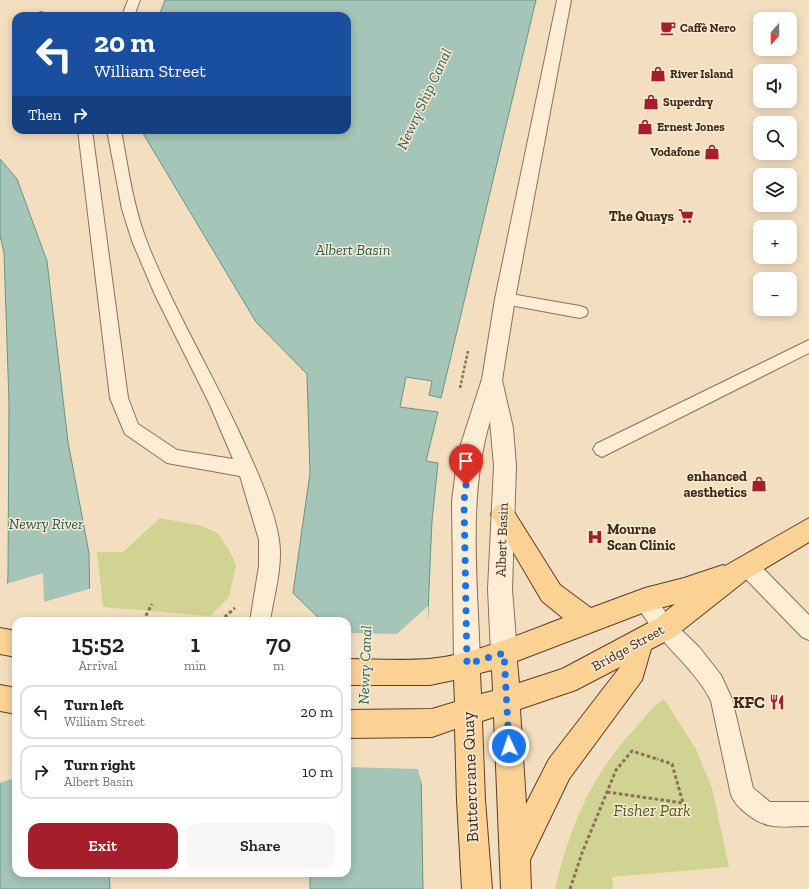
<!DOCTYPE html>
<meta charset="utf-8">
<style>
body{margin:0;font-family:"Zilla Slab",serif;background:#f6f6f6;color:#202124;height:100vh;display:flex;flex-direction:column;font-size:15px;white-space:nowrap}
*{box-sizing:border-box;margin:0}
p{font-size:13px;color:#757577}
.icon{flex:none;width:22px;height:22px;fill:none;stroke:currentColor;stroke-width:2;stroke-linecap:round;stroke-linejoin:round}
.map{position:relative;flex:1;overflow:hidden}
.side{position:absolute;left:12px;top:617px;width:339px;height:260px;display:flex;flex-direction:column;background:#fff;border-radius:12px;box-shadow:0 2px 10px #0003}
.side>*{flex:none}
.banner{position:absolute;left:12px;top:12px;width:339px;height:122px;border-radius:12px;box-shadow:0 2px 10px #0003;background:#1a4fa0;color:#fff;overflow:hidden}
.needle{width:26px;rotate:200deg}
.fabs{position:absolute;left:753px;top:12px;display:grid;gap:8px}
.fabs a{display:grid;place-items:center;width:44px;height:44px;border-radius:8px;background:#fff;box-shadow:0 2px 10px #0003;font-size:20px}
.pin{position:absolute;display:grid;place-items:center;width:34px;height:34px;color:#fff;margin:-41px -17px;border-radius:50% 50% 50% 0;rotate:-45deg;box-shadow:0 0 4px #0007}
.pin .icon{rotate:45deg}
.me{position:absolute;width:44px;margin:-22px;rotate:357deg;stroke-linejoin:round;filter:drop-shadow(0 0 3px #0008)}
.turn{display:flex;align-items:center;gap:14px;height:84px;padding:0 16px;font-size:18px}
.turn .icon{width:52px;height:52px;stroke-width:2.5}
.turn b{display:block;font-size:28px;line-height:34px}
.then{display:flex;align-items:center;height:38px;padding:0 16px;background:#0003;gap:8px;font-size:15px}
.eta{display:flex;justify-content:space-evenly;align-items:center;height:68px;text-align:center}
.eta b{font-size:24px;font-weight:600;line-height:28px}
.cta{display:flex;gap:8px;margin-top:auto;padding:8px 16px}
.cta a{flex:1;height:46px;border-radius:12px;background:#a51e2b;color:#fff;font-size:16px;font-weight:600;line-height:46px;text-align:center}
.cta a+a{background:#f6f6f6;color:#202124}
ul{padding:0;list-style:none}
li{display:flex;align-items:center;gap:12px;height:54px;margin:0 8px 6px;padding:0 8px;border:2px solid #e0e0e0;border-radius:12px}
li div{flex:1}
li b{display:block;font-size:15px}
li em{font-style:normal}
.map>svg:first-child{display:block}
</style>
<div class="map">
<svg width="809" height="889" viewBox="0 0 809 889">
<rect width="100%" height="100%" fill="#f3dfc0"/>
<path fill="#d1d393" d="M160,518L202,526L218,533L229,550L236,565L229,597L210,616L103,607L97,552H123Z
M664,699L696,749L712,788L729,867L612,877L613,889H555C570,826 592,773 638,725C646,716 654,705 664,699Z"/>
<path fill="#a4c5b8" stroke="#699486" d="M165,0H536L441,398L429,395L432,381L406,377L400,407L438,412L426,461L438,463L432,521L421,768L423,889H310V873H347V621H322L293,593L310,473L307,374L256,322L141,130H347V16H159Z
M0,159L17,179L47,261L68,442L89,553L90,621H16V873H109L110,889H0V719L8,575L9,403L4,252L0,236Z"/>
<path fill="#f3dfc0" d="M43,573L44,602L92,588V621H16V777L0,783V684L6,584Z
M428,606V635L423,789L418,769L347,767V633L397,634Z"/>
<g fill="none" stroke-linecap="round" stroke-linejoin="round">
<defs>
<path id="lane" d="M128,0H140L134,16H122Z
M42,12L49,16H37L38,13Z
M78,130H92L128,398L138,424L177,450L233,459L210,405L155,295L132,241L122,209L107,130H121C128,167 133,206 147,242C175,313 216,379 247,449C259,475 275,512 279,540C283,566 274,595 270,621H250L259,566V540L240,476L167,463L125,434L110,398Z
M505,293L580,306L586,308L588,312L586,316L580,318L499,303L497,299L499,295Z
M809,340V353L608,454L602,457L596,454L593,449L596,444Z
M747,557L754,559L809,615V640L802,637L740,573L737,566L740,559Z
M645,590L652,593L672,621L699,647L721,675L732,699L753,788L770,802H809V826C783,826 768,831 747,814C740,808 735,804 731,795L711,701C692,663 652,639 635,600L638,593Z"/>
<path id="street" d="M557,0H571L515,299L502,380L513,428L516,466L512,589L517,653L513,662L504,666L495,662L491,653L488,589L494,466L490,421C467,498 478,585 480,664L476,673L467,677L458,673L454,664L452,501L456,470L461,444L482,379L495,299Z"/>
<path id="primary" d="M503,503L511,507L560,585L591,608L645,588L684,578L723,565L725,566L809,518V542L746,580L674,637L651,649L642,680L569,779L530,860L531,889H501L494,717L482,721L485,800L492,889H462L457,800L455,729L432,737L347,738V710L432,709L455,702L454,680L430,685H347V659C374,659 402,661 429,659C473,655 523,633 563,618L542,601L495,521L491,514L495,507ZM675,604L656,619L562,669L519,683L517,661L645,612ZM620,667L549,759L526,804L520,709L576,690ZM492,670L493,691L481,694L480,673Z
M0,628L16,631V657L0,654Z
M0,685L16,688V714L0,711Z"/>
</defs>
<use href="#lane" stroke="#8f6f56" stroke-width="2"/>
<use href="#street" stroke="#8f6f56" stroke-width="2"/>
<use href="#primary" stroke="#5c3d2a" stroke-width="2"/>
<path stroke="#8f6f56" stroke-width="2.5" stroke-dasharray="3 2" stroke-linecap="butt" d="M460,388L468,351"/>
<path stroke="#8f6f56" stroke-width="3" stroke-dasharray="3.5 2.5" stroke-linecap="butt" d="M143,621L152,604
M220,621L235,608
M607,792L683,803L672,764L657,759
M570,889L582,853L616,770L632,751L657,759"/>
<use href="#lane" fill="#fdedd5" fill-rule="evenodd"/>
<use href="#street" fill="#fdedd5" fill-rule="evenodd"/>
<use href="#primary" fill="#fbd194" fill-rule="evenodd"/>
</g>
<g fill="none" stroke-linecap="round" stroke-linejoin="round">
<path stroke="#1a73e8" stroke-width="7" stroke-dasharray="0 12.6" d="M466,485L464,501L467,664L504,653L509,746"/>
</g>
<defs>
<symbol id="cafe-bare" viewBox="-9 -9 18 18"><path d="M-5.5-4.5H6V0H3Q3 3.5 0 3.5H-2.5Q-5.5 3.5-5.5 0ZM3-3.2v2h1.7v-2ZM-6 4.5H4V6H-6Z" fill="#a51e2b" stroke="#f9ead1" stroke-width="2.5" paint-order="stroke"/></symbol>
<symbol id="shop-bare" viewBox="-9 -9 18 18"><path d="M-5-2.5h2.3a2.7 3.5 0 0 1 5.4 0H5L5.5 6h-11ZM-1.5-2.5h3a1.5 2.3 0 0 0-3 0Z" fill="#a51e2b" stroke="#f9ead1" stroke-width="2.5" paint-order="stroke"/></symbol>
<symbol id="supermarket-bare" viewBox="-9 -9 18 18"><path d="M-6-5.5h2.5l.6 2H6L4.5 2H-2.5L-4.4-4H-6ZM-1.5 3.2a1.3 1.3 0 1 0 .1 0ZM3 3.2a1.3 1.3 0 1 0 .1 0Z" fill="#a51e2b" stroke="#f9ead1" stroke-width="2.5" paint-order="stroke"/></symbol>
<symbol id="hospital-bare" viewBox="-9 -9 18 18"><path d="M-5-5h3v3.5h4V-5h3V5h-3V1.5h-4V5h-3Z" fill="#a51e2b" stroke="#f9ead1" stroke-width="2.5" paint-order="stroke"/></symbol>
<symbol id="restaurant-bare" viewBox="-9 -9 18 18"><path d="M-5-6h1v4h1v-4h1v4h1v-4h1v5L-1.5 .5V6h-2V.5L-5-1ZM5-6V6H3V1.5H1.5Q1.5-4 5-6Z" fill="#a51e2b" stroke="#f9ead1" stroke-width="2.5" paint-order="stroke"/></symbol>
</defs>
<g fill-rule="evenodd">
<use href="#cafe-bare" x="657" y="17" width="22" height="22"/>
<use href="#shop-bare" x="647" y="63" width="22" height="22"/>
<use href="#shop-bare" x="640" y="91" width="22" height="22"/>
<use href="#shop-bare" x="634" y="116" width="22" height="22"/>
<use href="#shop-bare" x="701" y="141" width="22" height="22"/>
<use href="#supermarket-bare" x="675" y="205" width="22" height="22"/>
<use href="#shop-bare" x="748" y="473" width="22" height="22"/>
<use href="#hospital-bare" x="584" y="526" width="22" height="22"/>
<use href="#restaurant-bare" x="766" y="691" width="22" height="22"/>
</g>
<g text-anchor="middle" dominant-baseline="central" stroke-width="3" stroke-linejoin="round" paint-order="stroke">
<g font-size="12" font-weight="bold" fill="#3d291c" stroke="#f9ead1" text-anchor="start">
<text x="680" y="28">Caffè Nero</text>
<text x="670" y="74">River Island</text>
<text x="663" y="102">Superdry</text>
<text x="657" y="127">Ernest Jones</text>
<text x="700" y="152" text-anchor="end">Vodafone</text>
</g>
<g font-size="14" font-weight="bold" fill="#3d291c" stroke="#f9ead1" text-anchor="end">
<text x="674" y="216">The Quays</text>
<text x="747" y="476">enhanced<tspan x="747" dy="16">aesthetics</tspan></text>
<text x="607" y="529" text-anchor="start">Mourne<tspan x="607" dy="16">Scan Clinic</tspan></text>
</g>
<g font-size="14" fill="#3d291c" stroke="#f9ead1">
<text transform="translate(502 540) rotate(-88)">Albert Basin</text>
<text transform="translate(628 648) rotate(-29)">Bridge Street</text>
</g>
<g font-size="15" font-style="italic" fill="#295e56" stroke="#f9ead1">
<text transform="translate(424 99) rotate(-65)">Newry Ship Canal</text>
<text x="353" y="250">Albert Basin</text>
<text x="46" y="524">Newry River</text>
<text transform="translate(365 665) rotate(-88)">Newry Canal</text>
</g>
<g font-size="17" font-weight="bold" fill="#3d291c" stroke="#f9ead1" text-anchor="end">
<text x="765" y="702">KFC</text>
</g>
<g font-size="17" fill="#3d291c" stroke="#f9ead1">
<text transform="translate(470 777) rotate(-92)">Buttercrane Quay</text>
</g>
<g font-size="17" font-style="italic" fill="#525c20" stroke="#f9ead1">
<text x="652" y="810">Fisher Park</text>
</g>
</g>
</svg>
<div class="fabs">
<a><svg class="needle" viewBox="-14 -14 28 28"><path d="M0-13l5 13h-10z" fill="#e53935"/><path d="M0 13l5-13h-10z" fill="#757577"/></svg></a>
<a><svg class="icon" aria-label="sound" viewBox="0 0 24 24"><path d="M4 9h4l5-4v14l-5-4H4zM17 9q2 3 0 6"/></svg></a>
<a><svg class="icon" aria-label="search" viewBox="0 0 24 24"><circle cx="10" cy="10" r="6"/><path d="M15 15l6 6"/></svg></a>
<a><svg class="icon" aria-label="layers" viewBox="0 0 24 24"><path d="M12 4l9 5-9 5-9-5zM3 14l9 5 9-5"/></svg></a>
<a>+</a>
<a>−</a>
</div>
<div class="pin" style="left:466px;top:485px;background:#d93025"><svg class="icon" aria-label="arrive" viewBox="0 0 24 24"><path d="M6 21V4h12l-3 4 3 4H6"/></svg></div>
<svg class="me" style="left:509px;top:746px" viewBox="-20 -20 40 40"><circle r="17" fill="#1a73e8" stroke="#fff" stroke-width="3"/><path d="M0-11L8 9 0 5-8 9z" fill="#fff"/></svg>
<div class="banner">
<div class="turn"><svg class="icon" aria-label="left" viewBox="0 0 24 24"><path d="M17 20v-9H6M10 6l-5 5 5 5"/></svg><div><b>20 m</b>William Street</div></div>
<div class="then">Then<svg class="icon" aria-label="right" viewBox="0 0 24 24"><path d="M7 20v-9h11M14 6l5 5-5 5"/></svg></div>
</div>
<section class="side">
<div class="eta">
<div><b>15:52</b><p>Arrival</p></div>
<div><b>1</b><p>min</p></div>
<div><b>70</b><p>m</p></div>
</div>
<ul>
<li><svg class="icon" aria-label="left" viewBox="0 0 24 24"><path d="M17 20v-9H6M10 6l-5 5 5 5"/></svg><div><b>Turn left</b><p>William Street</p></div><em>20 m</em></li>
<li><svg class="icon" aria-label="right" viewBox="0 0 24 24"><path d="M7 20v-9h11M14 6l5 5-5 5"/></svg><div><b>Turn right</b><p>Albert Basin</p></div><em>10 m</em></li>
</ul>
<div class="cta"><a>Exit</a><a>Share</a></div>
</section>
</div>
